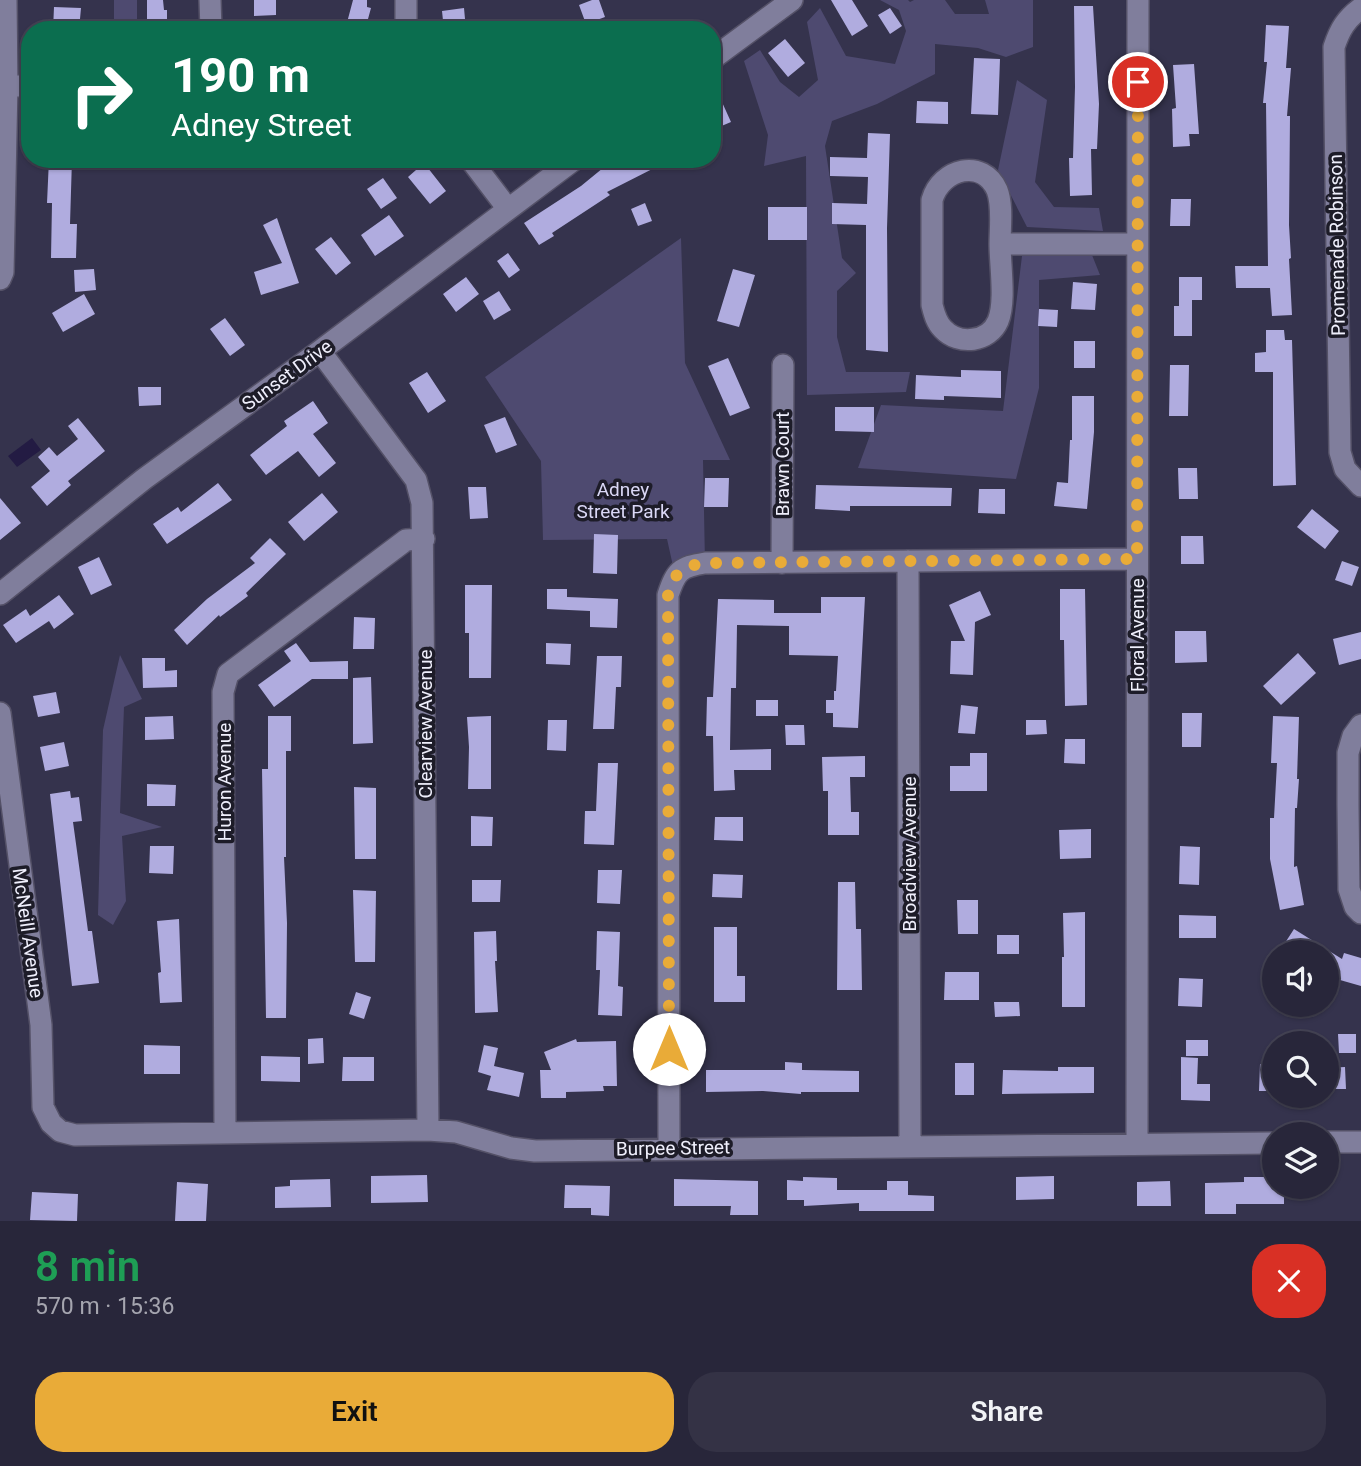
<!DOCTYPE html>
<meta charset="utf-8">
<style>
body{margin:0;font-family:Roboto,sans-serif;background:#343245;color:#f1f3f6;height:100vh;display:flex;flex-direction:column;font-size:26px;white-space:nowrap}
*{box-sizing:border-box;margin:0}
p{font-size:23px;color:#a5a5af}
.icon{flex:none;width:38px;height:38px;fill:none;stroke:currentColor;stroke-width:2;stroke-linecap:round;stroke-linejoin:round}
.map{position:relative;height:1221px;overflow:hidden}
.details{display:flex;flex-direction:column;background:#28263a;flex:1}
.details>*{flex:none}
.hud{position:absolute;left:21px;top:21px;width:700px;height:147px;border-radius:28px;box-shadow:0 2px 5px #0004,0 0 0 2px #444354;background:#0b6e4f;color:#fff;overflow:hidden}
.tools{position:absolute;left:1262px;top:940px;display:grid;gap:14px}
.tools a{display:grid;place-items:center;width:77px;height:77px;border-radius:50%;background:#28263a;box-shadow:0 2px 5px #0004,0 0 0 2px #444354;font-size:35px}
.pin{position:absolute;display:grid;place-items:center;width:60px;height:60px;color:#fff;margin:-30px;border:4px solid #fff;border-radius:50%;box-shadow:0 2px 7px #0007}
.me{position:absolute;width:77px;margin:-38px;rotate:0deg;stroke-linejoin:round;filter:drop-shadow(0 0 5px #0008)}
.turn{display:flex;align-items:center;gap:24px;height:147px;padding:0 35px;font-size:32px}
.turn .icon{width:91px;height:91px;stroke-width:2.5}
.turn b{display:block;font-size:49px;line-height:60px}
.round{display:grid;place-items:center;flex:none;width:74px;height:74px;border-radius:28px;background:#343245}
.head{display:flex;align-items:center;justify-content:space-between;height:119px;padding:0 35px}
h1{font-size:42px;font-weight:600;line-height:52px;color:#1e9e55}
.cta{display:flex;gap:14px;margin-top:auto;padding:14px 35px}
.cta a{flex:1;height:80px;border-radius:28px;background:#e9ab38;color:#111;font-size:28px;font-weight:600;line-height:80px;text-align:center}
.cta a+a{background:#343245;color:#f1f3f6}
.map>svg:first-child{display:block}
</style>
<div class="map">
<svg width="1361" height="1221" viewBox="0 0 1361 1221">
<rect width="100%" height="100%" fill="#35334d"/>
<path fill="#4e4a70" d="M114,0H137V30H114Z
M880,0H908L910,2L914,0H945L955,14H989L985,0H1033V47L1006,57L978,48L935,44V74L877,104L832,121L825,146L842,258L856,273L837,291V337L846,372H910L906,392L807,395L806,156L764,166L768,135L744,61L760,50L780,82L799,97L818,80L807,22L820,8L846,56L895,64L906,31L899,10Z
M1017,80L1047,100L1035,182L1054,207L1099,208L1103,231L1027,227L998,170Z
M681,238L685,363L730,460H703L705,563L675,575L667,539L543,540L541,461L485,377Z
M1092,255L1100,275L1039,280V388L1016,479L858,468L881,405L1003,411L1022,256Z
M120,655L142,699L124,707L120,813L162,827L122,836L126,901L113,925L98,915L103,730Z"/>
<path fill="#231b43" d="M32,438L41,450L17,467L8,456Z"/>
<path fill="#b0acdf" d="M147,0H163L164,10H167V30H147Z
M254,0H276V15L254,16Z
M353,0H367V7L371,8L365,30H345Z
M592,0H599L605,17L586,24L579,5Z
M831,0H852L868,26L852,36Z
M1074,6H1093L1099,104L1097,149H1091L1092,195L1070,196L1069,158H1073L1075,87Z
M54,7L81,8L79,30H53Z
M464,8L466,30H444L442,11Z
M890,8L902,26L890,34L878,15Z
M1266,25L1289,26L1286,68H1291L1287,116H1290L1289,225L1291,258L1289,259L1292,315L1272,316L1270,288H1236L1235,266H1268L1266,103H1263L1267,62H1264Z
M785,39L805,63L788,77L768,53Z
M974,58L1000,59L998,115L971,114Z
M1194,64L1199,134H1189L1190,146L1173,147L1172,109L1176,108L1173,65Z
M712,80L731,122L712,130Z
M917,101L948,102V124L916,123Z
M868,133L890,134L887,228L888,352L866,350V225L832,224V203L867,204L868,177L830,176V157L867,158Z
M49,159H72L70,224H77L76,258H51L52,203H47Z
M614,159H672L607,192L610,195L552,233L554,236L539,245L524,223L581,186Z
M424,163L446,191L430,204L408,177Z
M383,178L397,198L381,209L367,189Z
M1171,199H1191L1190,226H1170Z
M645,203L652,221L638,226L631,209Z
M768,207H807V240H768Z
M389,215L404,236L375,256L361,235Z
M277,218L299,283L261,295L254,272L282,263L263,225Z
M331,237L351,263L336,275L315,249Z
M508,253L520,270L509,278L497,261Z
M94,269L96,290L75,292L74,270Z
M733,269L755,275L739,327L717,321Z
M466,277L479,294L456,312L443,294Z
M1179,277H1202V300H1192V336H1174V306H1179Z
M1073,282L1097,284L1095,310L1071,309Z
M499,291L511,310L494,320L483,301Z
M84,294L95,314L63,332L52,313Z
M1039,309L1058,310L1057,327L1038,326Z
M225,318L245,345L230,356L210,329Z
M1266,330H1284L1285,340H1292L1296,485L1273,486V372H1255V353L1266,352Z
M1074,341H1095V368H1074Z
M728,358L750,408L730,416L708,366Z
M1170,365H1189L1188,416H1169Z
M961,370L1001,371V398L944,396V400L915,399L916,375L961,377Z
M427,372L446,401L428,413L409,383Z
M138,387H161V405L139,406Z
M1072,396H1094V432L1087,509L1054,506L1057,482L1068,483L1070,440H1072Z
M313,401L328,423L313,434L336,463L319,477L298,451L266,475L250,455L287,426L284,421Z
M835,407H874V432L835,431Z
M505,417L517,445L496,453L484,425Z
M78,418L105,451L68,481L71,485L47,506L31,487L50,471L38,457L49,447L57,456L78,439L68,426Z
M1178,468H1197L1198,499H1179Z
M705,478H729L728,507H704Z
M218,483L232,500L167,544L153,524L178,507L181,512Z
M816,485L952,488L951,506H850V511L815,509Z
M468,487H486L488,518L470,519Z
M979,489H1005V514L978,513Z
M322,493L338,512L304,541L288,522Z
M0,498L21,523L0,540Z
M1312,509L1339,531L1325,549L1297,527Z
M594,534L618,535L617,574L593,573Z
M1181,536H1203L1204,564H1181Z
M270,538L286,554L246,593L248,596L220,617L219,615L187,645L174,630L207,599L255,563L250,558Z
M99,557L112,585L91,595L78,567Z
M1342,561L1359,567L1352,586L1335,580Z
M465,585H492L491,678H469V633H465Z
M547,589H567V597L618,599L617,628L590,627V611L547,609Z
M1060,589H1085L1087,705L1065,706L1064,640H1060Z
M980,591L991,615L975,622L973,675L950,674L951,641H965L949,605Z
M59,595L74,614L54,629L49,621L16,643L3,625L26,609L30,616Z
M821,597H865L858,728L833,727V713H826V700H834V691H836L838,656L789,655V626L737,625L736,688H731L730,750L771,749V770H734L735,790L714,791L713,736H706L707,697H713L718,599L774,600V613H821Z
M354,617L375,618L374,649H353Z
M1175,631H1206L1207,662L1175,663Z
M1361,632V659L1339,665L1333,639Z
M296,643L310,662L348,661V679H312L274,707L258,685L291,661L284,651Z
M546,643L571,644L570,665L546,664Z
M1298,653L1316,673L1281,705L1263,686Z
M597,656H622L621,687H616L614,729H593Z
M142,658H165V671L177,670V687L143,688Z
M371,677L373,743L353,744V678Z
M56,692L60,713L38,717L33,696Z
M756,700H778V716H756Z
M961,705L978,707L975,734L958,733Z
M1182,713H1202L1201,747H1182Z
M173,716L174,739L145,740V717Z
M268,716H291V751H286V857H284L287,923L286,1018H266L262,769H268Z
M491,716V789H468L469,747L467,717Z
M1273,716L1299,717L1297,779H1299L1297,808H1295L1294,867L1297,866L1304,905L1280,910L1270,859V818H1274L1277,763H1271Z
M548,720H567L566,751L547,750Z
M1026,720H1046L1047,734L1026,735Z
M785,725H804L805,745H786Z
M1065,739H1085V764L1064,763Z
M64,742L69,766L45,771L40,747Z
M970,753H987V791H950V766H970Z
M865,756V777H850L851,812H859V835H828V791H823L822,757Z
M598,763H618L614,845L584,844L585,811H596Z
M147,784L176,785L175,806H147Z
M354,787L376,788V859H355Z
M70,791L71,798L79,797L82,821L73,822L88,931H92L99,983L72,986L50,794Z
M471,816L493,817L492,846H471Z
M715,817H743V841L714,840Z
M1091,829V858L1060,859L1059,830Z
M150,846H174L173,874L149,873Z
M1180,846L1200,847L1199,885L1179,884Z
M598,870H622L620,904L597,903Z
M713,874L743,875L742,898L712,897Z
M472,880H501L500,902H472Z
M838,882H855L856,929H861L862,990H837Z
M353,890L376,891L375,962H355Z
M957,900H978V934H958Z
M1085,912V1007H1062V957H1064L1063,913Z
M1179,915L1216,916V938H1179Z
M179,919L182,1002L160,1003L158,973L161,972L157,921Z
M714,927H737V976H745V1002H714Z
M1294,929L1342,959L1344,953L1361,958V986L1326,976V952H1292L1283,946Z
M496,931L497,961H495L498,1012L475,1013L474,932Z
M597,931L620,932L618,986L623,987L622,1016L598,1015L600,970H596Z
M997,935H1019V954H997Z
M945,972H979V1000H944Z
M1179,978L1203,979L1202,1007L1178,1006Z
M356,992L371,997L364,1019L349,1014Z
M994,1002H1019L1020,1016L995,1017Z
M1338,1034H1356V1053H1339Z
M323,1038L324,1063L308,1064V1039Z
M576,1039L577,1042L616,1041L617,1086H603L604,1091L566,1092V1098H541L540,1070H551L544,1052Z
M1186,1040H1208V1056H1186Z
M144,1045L180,1046V1074H144Z
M484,1045L498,1048L494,1066L524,1073L519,1097L487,1090L491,1076L478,1072Z
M261,1056L300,1057V1082L261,1081Z
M343,1057H374V1081H342Z
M1181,1057L1198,1058L1197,1084H1210V1101L1181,1100Z
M785,1062L802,1063V1070L859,1071V1092H801V1094L763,1091L706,1092V1070H785Z
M955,1063H974V1095H955Z
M1260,1064L1274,1065V1091H1259Z
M1058,1067H1094V1093L1002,1094L1003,1070L1058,1071Z
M1345,1067L1346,1089H1326V1068Z
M427,1175L428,1202L371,1203V1176Z
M1054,1176V1199L1016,1200V1177Z
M803,1177L837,1178V1190H887V1181H908V1195L934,1196V1211H859V1203L804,1206V1200H787V1180L803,1181Z
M1244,1177H1274V1186H1284V1204H1236V1214H1205V1183L1244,1182Z
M330,1179L331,1207L275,1208V1187L290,1186V1180Z
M674,1179L758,1181V1215H730L731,1206H674Z
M1170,1181L1171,1206H1137V1182Z
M177,1182L208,1184L206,1221H175Z
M565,1185L610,1186L609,1216L591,1215V1208H564Z
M32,1192L78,1194L77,1221L30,1220Z"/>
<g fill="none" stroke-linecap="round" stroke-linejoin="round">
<defs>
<path id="minor" d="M210,0L211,30
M406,0V30
M1361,8C1346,19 1340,29 1334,47L1340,452L1345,469L1361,486
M712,59L792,0
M7,86H30
M470,159L508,209
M1000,244C1000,265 1006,302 998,321C989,342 959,346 943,329C936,322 934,313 932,305V200C941,168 983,158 997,190C1003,205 1000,228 1000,244H1137
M0,279L3,272L7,86L6,0
M320,351L416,480L422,503L428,1130
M908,561L910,1146
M782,563L783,365
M0,594L144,479L320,351L575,159
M0,713L41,1025L43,1107L51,1123L60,1131L75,1135L428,1130L456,1132L511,1148L535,1151L1274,1143
M1361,725L1353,736L1348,753V805L1349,889L1355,907L1361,913
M225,1132L223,692L228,674L406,540L424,539
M1326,1142H1361
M1137,1144L1138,0
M669,1148L668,595C676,571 680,567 705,563L1137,559"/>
</defs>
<use href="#minor" stroke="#545167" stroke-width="24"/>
<use href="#minor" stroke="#807e9c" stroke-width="21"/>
</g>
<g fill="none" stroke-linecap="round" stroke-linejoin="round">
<path stroke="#e9ab38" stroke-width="12" stroke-dasharray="0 21.6" d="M669,1049L668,595C676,571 680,567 705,563L1137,559L1138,82"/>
</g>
<g text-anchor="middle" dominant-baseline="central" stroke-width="7" stroke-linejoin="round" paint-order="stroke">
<g font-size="19" fill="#efeffc" stroke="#1d1c28">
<text transform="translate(1337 245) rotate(-91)">Promenade Robinson</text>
<text transform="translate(287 375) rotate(-36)">Sunset Drive</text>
<text transform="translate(782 464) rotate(-90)">Brawn Court</text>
<text transform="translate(1137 635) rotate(-90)">Floral Avenue</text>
<text transform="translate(425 724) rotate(-90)">Clearview Avenue</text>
<text transform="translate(224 782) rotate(-90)">Huron Avenue</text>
<text transform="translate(909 854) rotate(-90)">Broadview Avenue</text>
<text transform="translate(28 933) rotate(82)">McNeill Avenue</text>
<text transform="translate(673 1148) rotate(-1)">Burpee Street</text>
</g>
<g font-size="19" fill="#dad8f6" stroke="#1d1c28">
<text x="623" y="489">Adney<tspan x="623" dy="22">Street Park</tspan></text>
</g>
</g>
</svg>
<div class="tools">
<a><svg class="icon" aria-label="sound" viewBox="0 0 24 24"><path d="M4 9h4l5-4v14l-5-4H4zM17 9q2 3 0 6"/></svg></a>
<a><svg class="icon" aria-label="search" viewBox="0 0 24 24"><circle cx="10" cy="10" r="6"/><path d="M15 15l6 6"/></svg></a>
<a><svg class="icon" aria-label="layers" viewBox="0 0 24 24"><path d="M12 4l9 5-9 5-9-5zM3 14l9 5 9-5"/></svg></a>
</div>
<div class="pin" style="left:1138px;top:82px;background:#d93025"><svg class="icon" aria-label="arrive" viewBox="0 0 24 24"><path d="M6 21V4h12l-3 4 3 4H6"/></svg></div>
<svg class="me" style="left:669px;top:1049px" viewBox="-20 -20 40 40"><circle r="19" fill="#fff"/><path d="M0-13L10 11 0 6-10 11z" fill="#e9ab38"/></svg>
<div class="hud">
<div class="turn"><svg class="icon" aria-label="right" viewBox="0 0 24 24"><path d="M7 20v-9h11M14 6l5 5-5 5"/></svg><div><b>190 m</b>Adney Street</div></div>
</div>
</div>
<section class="details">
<div class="head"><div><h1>8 min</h1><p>570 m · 15:36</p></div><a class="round" style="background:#d93025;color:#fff"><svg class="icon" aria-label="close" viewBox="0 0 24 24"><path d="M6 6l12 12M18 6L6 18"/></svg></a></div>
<div class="cta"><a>Exit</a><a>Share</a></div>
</section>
